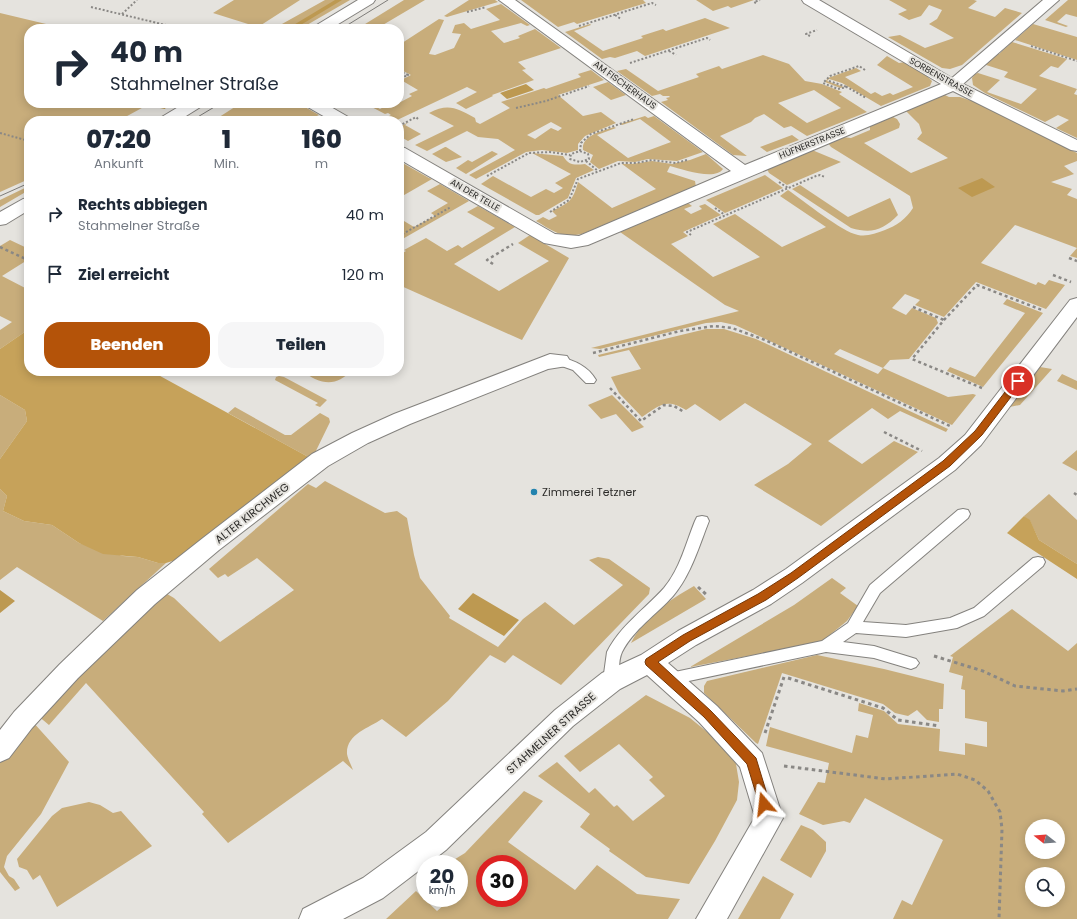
<!DOCTYPE html>
<html lang="de">
<meta charset="utf-8">
<style>
body{margin:0;font-family:Poppins,sans-serif;background:#f6f6f7;color:#1f2937;height:100vh;display:flex;flex-direction:column;font-size:15px;white-space:nowrap}
*{box-sizing:border-box;margin:0}
p{font-size:13px;color:#747a83}
.icon{flex:none;width:22px;height:22px;fill:none;stroke:currentColor;stroke-width:2;stroke-linecap:round;stroke-linejoin:round}
.map{position:relative;flex:1;overflow:hidden}
.side{position:absolute;left:24px;top:116px;width:380px;height:260px;display:flex;flex-direction:column;background:#fff;border-radius:16px;box-shadow:0 2px 10px #0003}
.side>*{flex:none}
.top-card{position:absolute;left:24px;top:24px;width:380px;height:84px;border-radius:16px;box-shadow:0 2px 10px #0003;background:#fff;color:#1f2937;overflow:hidden}
.needle{width:26px;rotate:287deg}
.tools{position:absolute;left:1025px;top:819px;display:grid;gap:8px}
.tools a{display:grid;place-items:center;width:40px;height:40px;border-radius:50%;background:#fff;box-shadow:0 2px 10px #0003;font-size:20px}
.speed{position:absolute;left:416px;top:855px;display:flex;gap:8px;font-size:20px;font-weight:700;text-align:center}
.speed>*{display:grid;place-content:center;width:52px;height:52px;border-radius:50%;background:#fff;box-shadow:0 2px 10px #0003;line-height:1}
.speed small{font-size:10px;font-weight:400}
.speed .limit{border:6px solid #d22;background:#fff;color:#111}
.pin{position:absolute;display:grid;place-items:center;width:34px;height:34px;color:#fff;margin:-17px;border:2px solid #fff;border-radius:50%;box-shadow:0 1px 4px #0007}
.me{position:absolute;width:44px;margin:-22px;rotate:343deg;stroke-linejoin:round;filter:drop-shadow(0 0 3px #0008)}
.turn{display:flex;align-items:center;gap:14px;height:84px;padding:0 20px;font-size:18px}
.turn .icon{width:52px;height:52px;stroke-width:2.5}
.turn b{display:block;font-size:28px;line-height:34px}
.eta{display:flex;justify-content:space-evenly;align-items:center;height:68px;text-align:center}
.eta b{font-size:24px;font-weight:800;line-height:28px}
.cta{display:flex;gap:8px;margin-top:auto;padding:8px 20px}
.cta a{flex:1;height:46px;border-radius:16px;background:#b45309;color:#fff;font-size:16px;font-weight:800;line-height:46px;text-align:center}
.cta a+a{background:#f6f6f7;color:#1f2937}
ul{padding:0;list-style:none}
li{display:flex;align-items:center;gap:12px;height:60px;padding:0 20px}
li div{flex:1}
li b{display:block;font-size:15px}
li em{font-style:normal}
.map>svg:first-child{display:block}
</style>
<div class="map">
<svg width="1077" height="919" viewBox="0 0 1077 919">
<rect width="100%" height="100%" fill="#e5e3de"/>
<path fill="#c8ad7b" fill-rule="evenodd" d="M234,0H300L258,27L213,13Z
M325,0H350L300,29H273Z
M404,0H425L376,29H357Z
M469,0H495L498,2L447,17L444,16Z
M521,0H643L646,3L577,24L574,22L558,27Z
M696,0H754L731,8L728,6L713,11Z
M889,0H974L977,1L968,8L995,17L1005,8L1022,13L962,65L950,69L942,68L888,37L900,35L925,48L954,38L929,24L937,19L942,10L929,5L921,16L909,20L898,14L907,10Z
M1068,0H1077V17L1066,14L1057,22L1068,26L1066,27L1045,20Z
M501,4L530,25L527,26L521,23L491,31L504,43L520,38L518,36L535,29L561,48L518,62L526,69L522,70L534,80L492,95L493,96L466,109L456,103L477,92L467,87L395,121H379L391,115L388,113L385,114L364,103H370L380,109L389,104L393,106L412,96L409,94L418,90L401,80L411,75L399,69V45L439,19L444,20L429,54L435,55L454,48L461,34L452,33L455,25L464,23L471,29L500,20L486,9Z
M0,13L67,29H29V103H151L118,121H29V179L0,192Z
M705,18L730,28L645,56L637,51L615,58L610,57L602,59L565,32L590,24L591,25L574,31L603,51L643,38L641,36L663,29L666,31Z
M1033,24L1077,37V60L1015,40Z
M1012,42L1067,59L1058,68L1051,66L1039,76L1077,89L1074,94L1077,95V138L1056,128L1069,120L1058,115L1045,122L985,93L973,85L972,78L975,74L978,73L1000,80L987,92L1021,104L1037,89L1004,77L1008,72L983,64L993,54H999Z
M763,55L789,64L805,81L822,84L842,92L839,94L867,112L807,136L791,126L784,128L764,114L755,118L751,122L720,136L747,156L733,155L661,102L668,100L666,98L670,97L669,96H663L660,94L652,96L617,71L626,69L658,91L699,77L696,74L719,66L722,69ZM814,90L841,108L807,123L778,103Z
M887,56L899,63L905,62L927,76L932,81L930,86L881,106L842,83L829,79L827,81L844,87L840,88L825,82L828,78L856,68L861,71L845,77L871,94L875,92L882,96L890,93L893,95L913,87L877,65Z
M591,70L604,80L558,95L583,116L601,112L616,123L585,136L578,144V150L567,153L542,150L526,152L476,179L469,175L515,150L498,139L478,137L467,131L427,151L415,145L454,126L429,113C448,103 457,108 475,118L476,122L480,124L510,108L501,102L544,88L546,89L581,77L578,74ZM551,122L562,128L558,131L551,128L535,139L527,135Z
M608,82L626,95L611,100L593,87Z
M943,94L949,97H960L978,103L1077,153V161L1064,166L1074,174L1051,182L1072,189L1067,195L1077,199V258L1070,256L1077,248L1015,225L981,263L1036,285L1038,282L1045,285L1049,280L1065,285L1046,309L976,282L944,317L915,305L920,300L905,294L892,308L906,315L912,308L936,318L938,323L909,359L890,360L883,368L948,397L973,394L976,395L952,425L735,325L721,322L706,323L600,349L591,348L739,311L725,305L620,232L688,203L692,206L684,209L691,214L702,209L699,206L705,204L721,215L683,232L688,236L671,244L713,277L760,257L713,224L735,214L782,247L826,227L780,196L788,190C804,201 842,232 858,235C867,237 876,233 885,230C896,226 906,219 913,208L910,196L831,147L828,143L843,137L851,138L870,130V125L891,116L897,119L900,124L899,128L864,143L911,173L948,158L917,139L922,133L919,124L905,110ZM840,349L883,368L878,374L834,354Z
M241,103H298L319,115C311,119 304,124 296,119L291,121H213Z
M645,116L648,118L654,116L703,152L677,161L648,159L635,162L618,161L599,169L590,162L593,155L583,150C581,135 603,131 614,127L616,128L597,135L628,158L671,142L640,119L622,125L620,124Z
M409,122L405,125L421,134L408,141L399,136V127Z
M792,135L799,140L767,152L760,147Z
M445,147H446L462,157L446,162L432,154Z
M812,150L841,162L787,185L769,173L767,169Z
M492,151L498,154L466,174L456,168L468,160L472,162Z
M532,153L563,156C569,166 575,165 585,164L594,170L576,178L568,198L539,215H536L481,184L493,176L531,197L546,189L554,193L563,188L555,183L571,174Z
M706,154L723,169C715,181 682,169 670,166L667,172L695,181L696,187L582,234C560,238 555,232 536,221L543,217L549,220L557,216L552,211C569,203 573,201 578,182L612,208L656,189L622,164H632L652,161L672,164L690,160Z
M399,161L429,178L432,179L399,198Z
M765,175L783,188L725,213L706,200Z
M440,184L469,201L399,241V218L414,227L435,216L431,213L448,203L427,191Z
M800,185L848,217L890,198L898,215C883,230 872,234 851,228L792,189Z
M29,186V190L0,207V200Z
M478,206L515,227L454,264L499,291L549,261L518,243L530,235L569,258L522,340L399,285V255L406,251L404,250L426,238L447,251L458,245L462,248L495,228L467,212Z
M10,240L29,249V259L2,276L29,290V329L0,349V330L12,322L0,316V246Z
M1007,299L1043,313L983,387L947,371L950,367L975,377L1025,313L1003,304Z
M706,329H724L756,339L948,429L946,432L900,411L888,419L872,408L828,441L862,464L894,441L918,452L821,526L754,485L788,464L812,444L745,403L720,421L695,404L686,410C666,398 660,405 642,417L619,393L611,377L641,369L629,350L599,357L598,355Z
M1040,367L1052,369L1020,405L1009,407Z
M305,371H352C340,381 331,386 315,379C311,377 307,375 305,371Z
M1062,374L1077,381V390L1057,381Z
M279,376L284,377L327,400L320,407L315,405L318,403L275,380L276,377Z
M0,395L25,410L27,421L0,459Z
M612,395L644,427L632,432L616,414L601,419L588,405Z
M235,407L285,435H291L320,413L329,418L330,422L312,459L228,413Z
M1077,450V471L1062,463Z
M325,481L385,513L397,511L407,518L414,555L420,578L450,616L449,618L498,647L523,619L545,602L574,625L623,585L589,560L598,557L609,559L650,588L649,594L561,685L513,655L505,663L490,655L448,701L406,737L382,719C369,728 346,734 347,754C348,759 351,765 353,770L343,761L228,843L202,814L204,812L86,683L49,725L37,715L162,591L174,598L220,642L294,590L257,558L228,577L225,574L218,578L209,569L308,484L316,488Z
M0,489L7,496L3,511L24,521L52,525L79,543L123,556L138,557L158,563H166L103,621L17,567L0,580Z
M1049,494L1077,520V564L1039,540L1030,521L1024,516Z
M832,578L846,588L840,593L858,606L847,621L821,642L690,667L794,605Z
M694,586L706,599L631,643C644,617 669,600 694,586Z
M1012,609L1068,651L1077,643V919H893L902,900L912,905L943,840L865,798L850,823L844,821L823,825L799,814L818,782L825,783L829,763L766,746L770,727L852,753L856,735L868,738L873,715L858,711L859,703L884,711L898,724L940,729L939,751L965,755V743L987,747V722L965,718V690L961,689L963,676L949,672L953,657L950,656ZM1032,826H1058V852H1032ZM1032,874H1058V900H1032Z
M817,655L884,669L944,684L943,709H939V722L927,720L917,710L908,716L895,713L883,704L782,673L758,744L756,743L704,693V686L707,681Z
M646,695L690,718L728,749L736,764L739,782L737,800L715,841L689,884L646,877L609,851L610,849L580,827L590,814L538,776L557,762L589,793L595,788L614,807L617,805L633,821L665,796L649,780L653,777L619,744L580,772L564,756Z
M32,721L69,762L41,814L7,856L4,867L9,876L14,879L20,888L15,891L0,872V763Z
M524,791L543,801L508,842L575,890L597,865L637,894L680,899L668,919H386L416,891L437,911L452,898H459V891L468,883L459,875V864H447L465,853ZM485,864H519V898H485Z
M89,802L100,805L113,813L121,811L152,846L57,907L40,875L33,880L27,870L19,867L17,859L52,816L62,808Z
M801,825L813,830L826,842V851L811,878L780,860Z
M763,876L794,894L780,919H738Z"/>
<path fill="#c6a25a" d="M29,329V371H151L312,459L185,557L166,563H158L138,557L103,554L79,543L52,525L24,521L3,511L7,496L0,489V459L27,421L25,410L0,395V349Z
M1024,516L1030,520L1039,540L1077,564V579L1007,533Z"/>
<path fill="#bd9951" d="M526,84L534,90L507,99L500,93Z
M982,178L995,187L972,197L958,188Z
M0,590L15,601L0,613Z
M473,593L519,620L504,636L458,609Z"/>
<g fill="none" stroke-linecap="round" stroke-linejoin="round">
<path fill="#bd9951" fill-rule="evenodd" d="M335,0H342L294,29H287Z
M162,103H168L165,109L160,108Z"/>
<defs>
<path id="lane" d="M560,357C575,361 588,366 596,380L594,383H586L573,370L556,364L554,361L556,358Z
M963,509L968,510L970,514L968,518L880,593L863,622L906,625L950,618L974,608L1033,558L1038,557L1043,558L1045,562L1043,566L984,616L957,628L906,637L856,633L843,642L874,646L916,659L919,663L916,667L911,669L874,658L826,652L670,685L665,683L662,679L665,675L670,673L822,641L848,623L870,585L958,510Z
M702,516L707,517L709,521C699,546 691,575 673,596C657,614 633,630 622,652C617,662 621,675 616,685L611,687L606,685L603,681L607,652C620,626 645,609 664,588C680,569 686,543 695,521L697,517Z"/>
<path id="street" d="M499,0H515L745,165L941,84L804,3L802,0H819L952,78L1043,0H1059L963,84L1077,140V151L1071,150L953,91L588,245L571,248L544,243L399,159V147L405,148L555,234L579,236L731,171Z
M304,103H324L350,118L352,121H332L306,106Z
M1077,298V317L981,445L955,470L802,583L771,604L696,645L668,663L717,706L762,753L783,818L727,919H696L755,817L740,767L699,722L647,675L620,689L573,726L446,850L428,864H425V866L383,898L343,919H299L303,909L363,878L426,832L555,710L602,673L641,655L678,631L753,590L786,569L939,458L965,435L1070,300Z
M550,354L567,356L570,361L567,366L548,369L410,424L368,443L328,466L219,550L155,604L78,678L32,728L9,758L0,762V730L14,712L60,664L137,590L203,538L312,454L352,433L394,414Z"/>
<path id="secondary" d="M358,0H375L373,3L330,29H313L315,26Z
M185,103H204L202,106L178,121H158L160,118Z
M29,198V210L6,224L0,225V212L23,199Z"/>
</defs>
<use href="#lane" stroke="#84827e" stroke-width="2"/>
<use href="#street" stroke="#84827e" stroke-width="2"/>
<use href="#secondary" stroke="#84827e" stroke-width="2"/>
<path stroke="#8a8885" stroke-width="2" stroke-dasharray="2 2" stroke-linecap="butt" d="M756,3L754,2L760,0
M91,7L178,28L187,25L192,29
M467,12L486,7
M122,14L137,0
M615,15L621,19
M579,26L652,3L656,5
M810,36L806,34L817,30
M1031,46L1077,61
M669,51L676,55
M630,63L707,38L710,40
M865,70L859,66L830,76L823,83L838,89L847,87L866,98
M399,71L408,75L399,79
M829,81L847,87
M516,108L546,101L589,86
M399,126L416,117L418,119
M0,133L29,141
M580,151L581,143L591,134L634,119
M580,151L588,154L589,159L580,162L570,159L571,154Z
M586,161L598,171
M487,176L529,153L550,152L570,155
M779,182L788,188
M715,208L725,215
M550,212L569,200L578,179L621,163H636L652,160L676,163L687,160
M691,235L687,232L816,176L820,175L825,177
M399,236L451,207"/>
<path stroke="#8a8885" stroke-width="2.5" stroke-dasharray="3 3" stroke-linecap="butt" d="M399,236L401,235
M0,247L28,260V265
M1069,258L1077,261
M493,264L487,260L513,244
M1053,275L1071,282
M913,307L944,320
M593,353L680,331L714,326L732,328L765,340L950,426
M610,388L641,421L664,405L674,406L684,412
M982,388L912,359L944,320L977,285L1042,310
M884,432L922,451
M1074,493L1077,495"/>
<path stroke="#8a8885" stroke-width="3" stroke-dasharray="3.5 3.5" stroke-linecap="butt" d="M698,587L708,596
M934,656L983,671L1015,686L1063,691L1077,689
M788,678L883,708L898,720L939,726
M765,733L784,677
M784,766L886,779L957,774L975,780L988,791L1000,812L1002,829L999,919"/>
<use href="#lane" fill="#fff" fill-rule="evenodd"/>
<use href="#street" fill="#fff" fill-rule="evenodd"/>
<use href="#secondary" fill="#fff" fill-rule="evenodd"/>
<path stroke="#7e7c79" stroke-width="1" d="M341,29L388,0
M191,121L221,103
M0,196L29,183"/>
</g>
<path fill="#b45309" stroke="#753606" d="M1015,379H1022L1023,381L982,435L950,466L798,578L766,600L690,641L658,662L711,711L756,758L770,804L769,807L764,809L760,807L747,764L704,717L646,665L645,662L646,659L683,635L758,594L791,573L943,461L975,431Z"/>
<circle fill="#2283ae" stroke="#e5e3de" stroke-width="1.5" cx="534" cy="492" r="4"/>
<g text-anchor="middle" dominant-baseline="central" stroke-width="4" stroke-linejoin="round" paint-order="stroke">
<g font-size="9" fill="#2d2c2a" stroke="#e5e3de">
<text transform="translate(941 77) rotate(29)">SORBENSTRASSE</text>
<text transform="translate(625 85) rotate(36)">AM FISCHERHAUS</text>
<text transform="translate(812 143) rotate(-22)">HÜFNERSTRASSE</text>
<text transform="translate(475 195) rotate(30)">AN DER TELLE</text>
</g>
<g font-size="11" fill="#2d2c2a" stroke="#e5e3de" text-anchor="start">
<text x="542" y="492">Zimmerei Tetzner</text>
</g>
<g font-size="11" fill="#2d2c2a" stroke="#e5e3de">
<text transform="translate(252 513) rotate(-38)">ALTER KIRCHWEG</text>
<text transform="translate(551 733) rotate(-42)">STAHMELNER STRASSE</text>
</g>
</g>
</svg>
<div class="tools">
<a><svg class="needle" viewBox="-14 -14 28 28"><path d="M0-13l5 13h-10z" fill="#e53935"/><path d="M0 13l5-13h-10z" fill="#747a83"/></svg></a>
<a><svg class="icon" aria-label="search" viewBox="0 0 24 24"><circle cx="10" cy="10" r="6"/><path d="M15 15l6 6"/></svg></a>
</div>
<div class="speed"><div>20<small>km/h</small></div><div class="limit">30</div></div>
<div class="pin" style="left:1018px;top:381px;background:#d93025"><svg class="icon" aria-label="arrive" viewBox="0 0 24 24"><path d="M6 21V4h12l-3 4 3 4H6"/></svg></div>
<svg class="me" style="left:764px;top:804px" viewBox="-20 -20 40 40"><path d="M0-17L14 15 0 8-14 15z" fill="#b45309" stroke="#fff" stroke-width="4"/></svg>
<div class="top-card">
<div class="turn"><svg class="icon" aria-label="right" viewBox="0 0 24 24"><path d="M7 20v-9h11M14 6l5 5-5 5"/></svg><div><b>40 m</b>Stahmelner Straße</div></div>
</div>
<section class="side">
<div class="eta">
<div><b>07:20</b><p>Ankunft</p></div>
<div><b>1</b><p>Min.</p></div>
<div><b>160</b><p>m</p></div>
</div>
<ul>
<li><svg class="icon" aria-label="right" viewBox="0 0 24 24"><path d="M7 20v-9h11M14 6l5 5-5 5"/></svg><div><b>Rechts abbiegen</b><p>Stahmelner Straße</p></div><em>40 m</em></li>
<li><svg class="icon" aria-label="arrive" viewBox="0 0 24 24"><path d="M6 21V4h12l-3 4 3 4H6"/></svg><div><b>Ziel erreicht</b></div><em>120 m</em></li>
</ul>
<div class="cta"><a>Beenden</a><a>Teilen</a></div>
</section>
</div>
